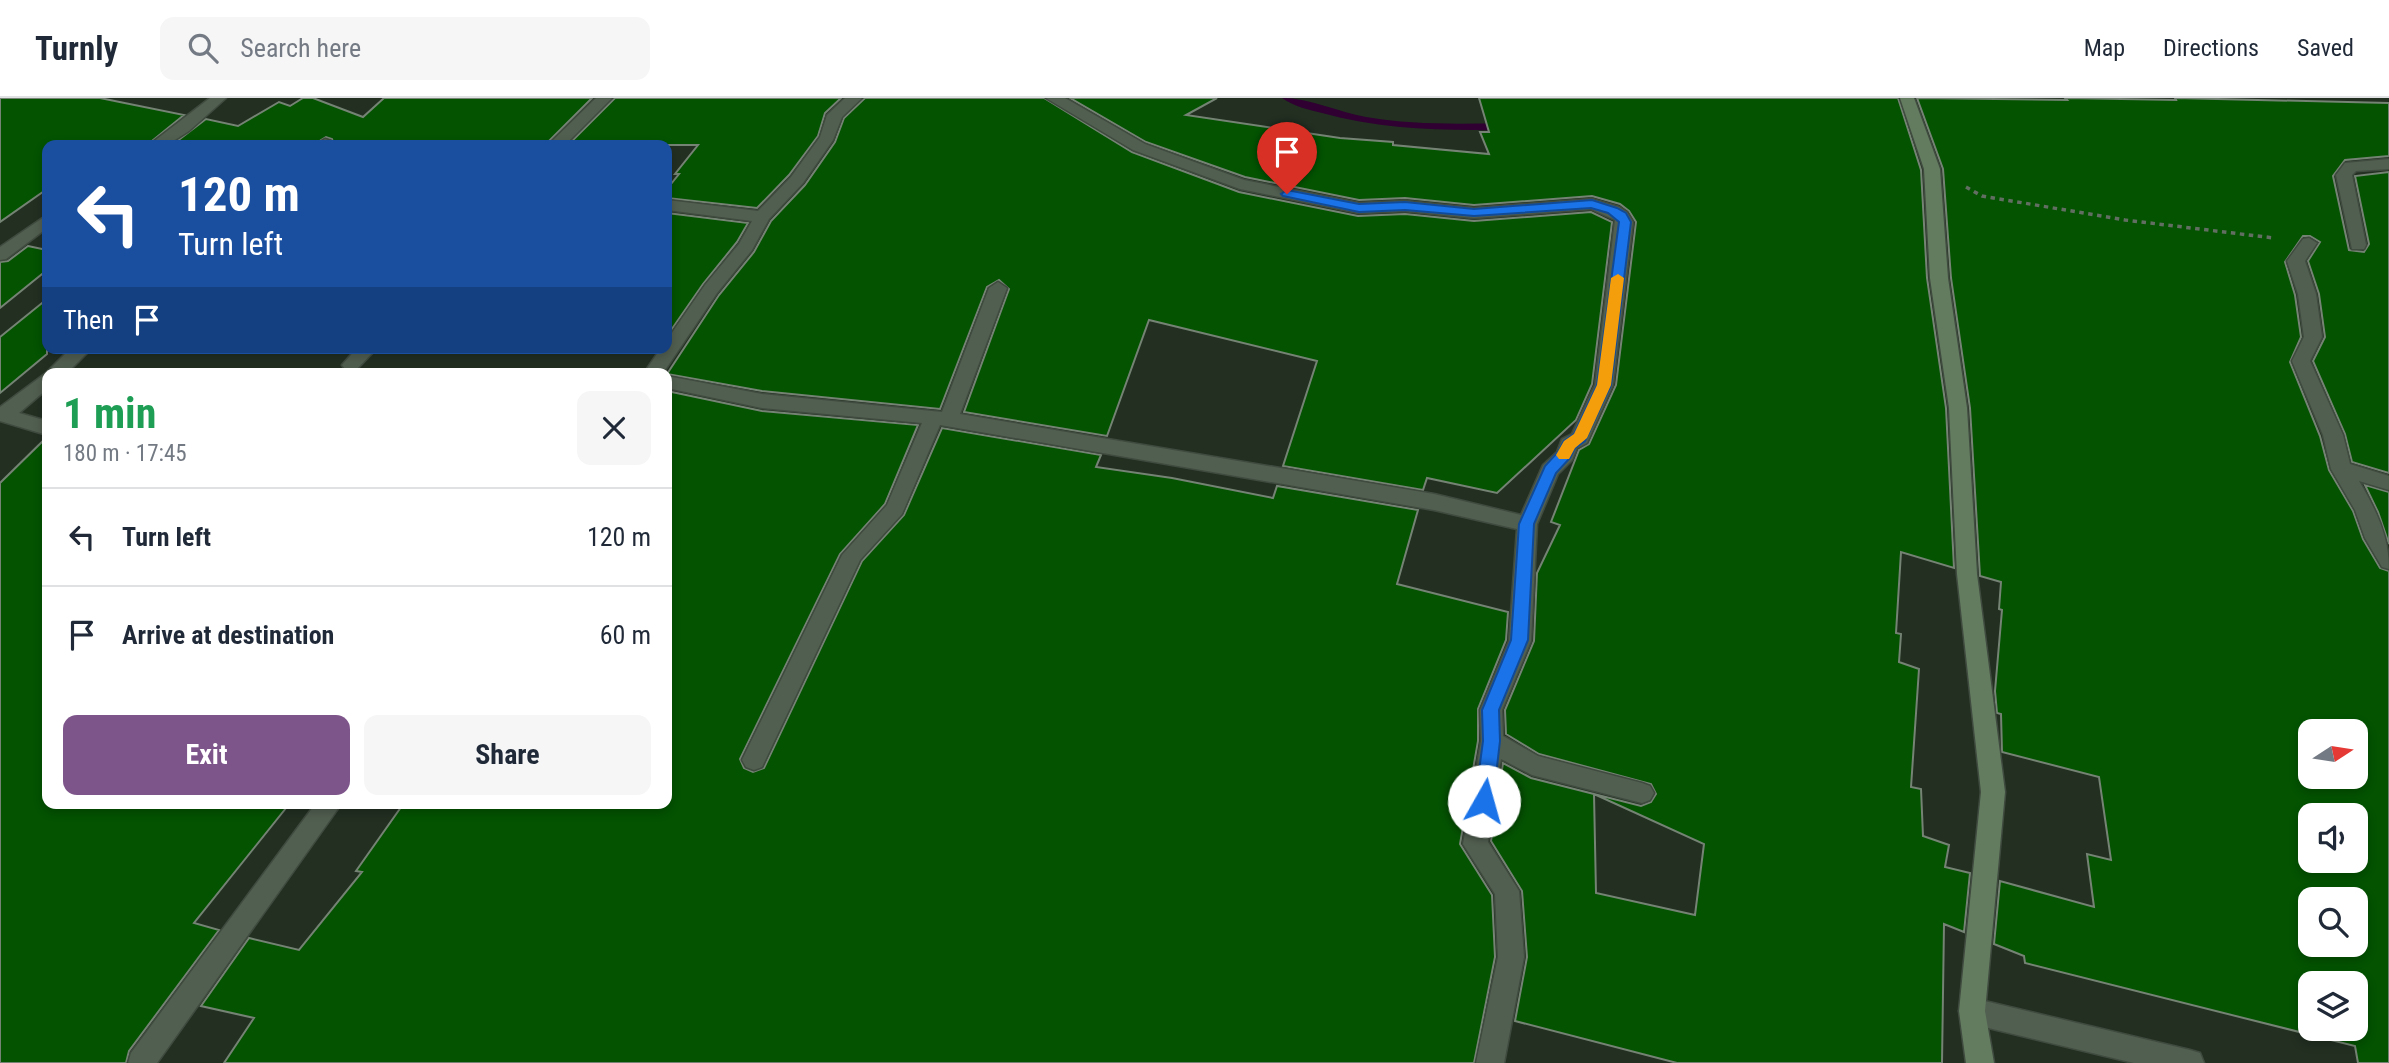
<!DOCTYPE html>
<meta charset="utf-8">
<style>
body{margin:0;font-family:"Roboto Condensed",sans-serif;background:#f6f6f7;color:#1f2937;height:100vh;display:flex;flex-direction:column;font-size:26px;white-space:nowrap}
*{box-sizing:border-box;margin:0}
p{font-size:23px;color:#747a83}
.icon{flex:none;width:38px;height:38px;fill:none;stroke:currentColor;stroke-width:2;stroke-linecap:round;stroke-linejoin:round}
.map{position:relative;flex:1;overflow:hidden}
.drawer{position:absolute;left:42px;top:270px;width:630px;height:441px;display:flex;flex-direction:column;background:#fff;border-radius:14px;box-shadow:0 4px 10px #0003}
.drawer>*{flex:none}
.guide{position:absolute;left:42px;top:42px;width:630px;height:214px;border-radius:14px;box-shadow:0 4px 10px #0003;background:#1a4fa0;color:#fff;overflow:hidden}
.needle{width:46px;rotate:78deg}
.controls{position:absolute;left:2298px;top:621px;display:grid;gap:14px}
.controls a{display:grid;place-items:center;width:70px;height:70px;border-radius:14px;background:#fff;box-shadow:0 4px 10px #0003;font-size:35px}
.pin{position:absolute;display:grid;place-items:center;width:60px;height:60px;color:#fff;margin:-72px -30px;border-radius:50% 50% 50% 0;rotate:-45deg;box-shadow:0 0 7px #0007}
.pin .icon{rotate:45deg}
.me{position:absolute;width:77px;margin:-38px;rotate:7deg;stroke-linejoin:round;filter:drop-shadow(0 0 5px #0008)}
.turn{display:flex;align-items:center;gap:24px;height:147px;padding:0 21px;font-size:32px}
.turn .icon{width:91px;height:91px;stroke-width:2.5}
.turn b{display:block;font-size:49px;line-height:60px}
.then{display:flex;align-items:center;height:66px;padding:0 21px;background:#0003;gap:14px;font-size:26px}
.round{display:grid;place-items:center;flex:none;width:74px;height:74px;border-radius:14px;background:#f6f6f7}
.summary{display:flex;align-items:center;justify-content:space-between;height:119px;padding:0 21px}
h1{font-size:42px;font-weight:700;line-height:52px;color:#1e9e55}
.cta{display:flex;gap:14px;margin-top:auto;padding:14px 21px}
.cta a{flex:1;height:80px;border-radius:14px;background:#7e558b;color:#fff;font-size:28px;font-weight:700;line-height:80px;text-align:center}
.cta a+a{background:#f6f6f7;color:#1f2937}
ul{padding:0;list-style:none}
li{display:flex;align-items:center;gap:21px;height:98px;padding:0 21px;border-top:2px solid #e0e1e3}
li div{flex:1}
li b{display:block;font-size:26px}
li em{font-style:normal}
header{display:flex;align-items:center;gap:42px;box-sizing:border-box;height:98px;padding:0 35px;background:#fff;border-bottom:2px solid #e0e1e3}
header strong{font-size:33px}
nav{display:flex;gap:38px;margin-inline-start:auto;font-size:24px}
.search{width:490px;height:63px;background:#f6f6f7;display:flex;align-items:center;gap:18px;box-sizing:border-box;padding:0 24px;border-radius:14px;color:#747a83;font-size:26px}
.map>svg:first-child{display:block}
</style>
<header>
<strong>Turnly</strong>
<div class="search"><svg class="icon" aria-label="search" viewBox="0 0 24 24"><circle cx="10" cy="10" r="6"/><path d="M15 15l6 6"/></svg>Search here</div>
<nav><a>Map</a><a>Directions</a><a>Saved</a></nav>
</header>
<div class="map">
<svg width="2389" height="965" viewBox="0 0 2389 965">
<rect width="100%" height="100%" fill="#222f21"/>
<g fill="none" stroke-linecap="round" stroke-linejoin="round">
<path fill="#2f0031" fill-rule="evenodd" d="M1282,0C1310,0 1338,14 1366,19C1412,27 1459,26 1506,25L1511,28C1502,34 1485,32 1474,32C1423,32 1372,29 1322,15C1309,12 1293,8 1282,0Z"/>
</g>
<path fill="#035301" stroke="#748373" stroke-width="2" fill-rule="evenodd" d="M0,0H100L184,17L147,47H47V91L0,124Z
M303,0H313L363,19L384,0H592L545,47H334L332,41L326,39L313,47H172L206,21L238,28L279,4L290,8Z
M615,0H841L825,15L818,38L789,77L757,110L667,100V91L679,76H675L698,47H568Z
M865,0H1044L1132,54L1239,94L1358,118L1405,116L1474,123L1591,114L1612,124L1592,286L1576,322L1497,395L1427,380L1423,392L1283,368L1317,263L1149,222L1107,338L964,314L1009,191L999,182L987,189L940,311L762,293L667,276L719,197L754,154L771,123L805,87L835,44L844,20Z
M1070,0H1217L1186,17L1340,40L1393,44V47L1489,56L1480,34H1489L1479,0H1898L1921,72L1927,180L1946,310L1954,470L1901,454L1896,535L1901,536L1899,564L1919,571L1911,689L1921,691L1923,738L1949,747L1945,769L1970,775L1964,834L1944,826L1942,965H1677L1515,923L1527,859L1522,793L1491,743L1503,665L1531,680L1641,708L1651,704L1656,696L1651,686L1539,656L1506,636L1505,612L1534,543L1537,475L1560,427L1551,424L1579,352L1589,346L1616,287L1636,124L1629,113L1620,106L1592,98L1474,107L1405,100L1359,102L1245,79L1146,44ZM1594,696L1704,746L1695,817L1596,795Z
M1917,0L2067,2L2065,0L2176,2L2175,0L2389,5V58L2345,62L2333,78L2349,152L2364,154L2369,146L2355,78L2389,74V375L2352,364L2345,336L2313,263L2325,239L2319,196L2308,163L2320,144L2310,138H2303L2285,164L2295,197L2301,239L2290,264L2320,338L2329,372L2353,413L2363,441L2380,470L2389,473V965H2358L2355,948L2025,865L2024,858L1994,846L2000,783L2094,809L2087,756L2111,762L2099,679L2002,654L2001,616L1997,615L1995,593L2002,512L1999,511L2001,484L1980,478L1970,310L1951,180L1943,71ZM2310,634H2356V679H2310ZM2310,718H2356V763H2310ZM2310,802H2356V847H2310ZM2310,886H2356V931H2310Z
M667,115L748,125L737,144L703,186L667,238Z
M28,148L47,152V172L0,210V164L8,163Z
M47,201V256L0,295V239Z
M667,293L762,313L918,327L885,406L840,456L740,661L744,670L753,674L764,670L862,463L904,417L942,330L1101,357L1096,369L1172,380L1273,400L1277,388L1418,412L1397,486L1508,514L1506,542L1478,611V643L1460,746L1492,797L1495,859L1474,965H224L254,920L201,908L249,840L299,852L362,774L356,773L404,705H667Z
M47,339V705H290L194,825L219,832L129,953L126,965H0V385Z
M2365,387L2389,394V446L2378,414Z"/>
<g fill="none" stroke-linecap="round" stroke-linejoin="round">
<defs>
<path id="street" d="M210,0H226L189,33L167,47H149Z
M596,0H612L565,47H548Z
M845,0H862L842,19L833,42L803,85L769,121L752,152L717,195L663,275H644L661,250H667V242L705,187L739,146L752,123L667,112V102L758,113L791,79L820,39L827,17Z
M1046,0H1065L1145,46L1244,82L1359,105L1405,103L1474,110L1592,101L1619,109L1627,114L1633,124L1613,287L1587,345L1577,350L1572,362L1558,376L1537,426L1531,543L1502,612L1503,638L1538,658L1642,685L1650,688L1654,695L1650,702L1642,705L1532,677L1501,661L1488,744L1519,793L1524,859L1504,965H1476L1498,859L1495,796L1463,746L1481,643L1480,612L1509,543L1517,431L1434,412L940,327L902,416L860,462L762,669L754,672L746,669L742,662L842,457L887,407L922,325L762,310L667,290V278L762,296L942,314L989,190L998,184L1007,190L960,316L1434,396L1521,417L1543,367L1557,354L1562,341L1572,336L1595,287L1615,122L1591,111L1474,120L1405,113L1359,115L1240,91L1133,52Z
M325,41L331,43L332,47H315Z
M2389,61V71L2356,73L2352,77L2366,147L2364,151H2352L2336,77L2345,65Z
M47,117V130L6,161L0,162V149Z
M2309,140L2317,145L2305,163L2316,196L2322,239L2310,263L2343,337L2350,366L2389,378V392L2359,383C2376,412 2389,438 2389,471L2382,469L2365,440L2355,412L2331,371L2323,337L2292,263L2304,239L2298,196L2287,163L2303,141Z
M71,250H92L67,275H47V291L19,315L47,323V337L0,323V309L46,275Z
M357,250H377L357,271H345L342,267Z
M316,705H342L157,965H128L131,955Z
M1972,900L2190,952L2200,955L2204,965H2134L1972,926L1963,922L1959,913L1963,904Z"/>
<path id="secondary" d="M1900,0H1914L1940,71L1948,180L1967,310L1977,476L2005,694L1985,913L1994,965H1966L1959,913L1981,694L1957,476L1949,310L1930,180L1924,71Z"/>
</defs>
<use href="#street" stroke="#404b3f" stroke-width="3"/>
<use href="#secondary" stroke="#404b3f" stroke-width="3"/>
<path stroke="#626e61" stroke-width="3.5" stroke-dasharray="4.5 4.5" stroke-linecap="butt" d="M1966,89L1982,98L2125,122L2274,140"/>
<use href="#street" fill="#515f50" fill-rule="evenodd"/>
<use href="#secondary" fill="#637c60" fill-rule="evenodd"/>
</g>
<path fill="#1a73e8" stroke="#114b97" stroke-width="2" d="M1287,92L1359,106L1405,104L1474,111L1592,102L1617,110L1626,115L1631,124L1611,287L1585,343L1575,350L1570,360L1556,375L1534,426L1528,542L1499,612L1500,643L1493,703L1491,709L1484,711L1478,709L1475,703L1483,643L1482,612L1511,542L1519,426L1545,368L1558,354L1564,343L1574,336L1597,287L1619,124L1608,115L1591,110L1474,118L1405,112L1359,114L1283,98L1281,96Z"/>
<path fill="#f59e0b" d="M1618,176L1624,180L1611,287L1587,340L1575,350L1569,361H1559L1556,357L1564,343L1574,336L1597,287L1611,180Z"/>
</svg>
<div class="controls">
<a><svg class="needle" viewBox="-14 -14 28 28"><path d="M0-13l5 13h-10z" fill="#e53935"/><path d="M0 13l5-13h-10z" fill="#747a83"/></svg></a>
<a><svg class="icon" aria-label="sound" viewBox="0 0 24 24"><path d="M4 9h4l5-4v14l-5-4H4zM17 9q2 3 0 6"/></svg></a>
<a><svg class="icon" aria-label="search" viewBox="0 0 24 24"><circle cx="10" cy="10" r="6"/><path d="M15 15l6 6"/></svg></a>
<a><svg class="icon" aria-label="layers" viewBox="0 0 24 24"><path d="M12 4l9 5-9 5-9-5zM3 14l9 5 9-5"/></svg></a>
</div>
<div class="pin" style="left:1287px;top:96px;background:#d93025"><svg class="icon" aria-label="arrive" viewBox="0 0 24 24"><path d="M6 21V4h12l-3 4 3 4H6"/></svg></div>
<svg class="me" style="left:1484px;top:703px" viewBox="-20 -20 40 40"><circle r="19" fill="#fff"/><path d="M0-13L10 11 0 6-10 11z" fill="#1a73e8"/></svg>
<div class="guide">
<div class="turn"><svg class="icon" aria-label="left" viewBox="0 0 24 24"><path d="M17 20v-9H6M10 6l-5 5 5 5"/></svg><div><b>120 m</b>Turn left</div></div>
<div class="then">Then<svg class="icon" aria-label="arrive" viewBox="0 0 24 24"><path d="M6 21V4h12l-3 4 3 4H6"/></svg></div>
</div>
<section class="drawer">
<div class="summary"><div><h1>1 min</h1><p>180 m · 17:45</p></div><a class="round"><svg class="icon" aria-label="close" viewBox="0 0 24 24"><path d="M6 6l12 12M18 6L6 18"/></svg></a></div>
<ul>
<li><svg class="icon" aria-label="left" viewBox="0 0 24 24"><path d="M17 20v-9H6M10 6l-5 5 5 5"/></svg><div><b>Turn left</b></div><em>120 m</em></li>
<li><svg class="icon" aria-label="arrive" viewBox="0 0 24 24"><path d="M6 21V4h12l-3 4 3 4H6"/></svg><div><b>Arrive at destination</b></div><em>60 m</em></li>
</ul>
<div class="cta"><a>Exit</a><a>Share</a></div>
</section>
</div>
